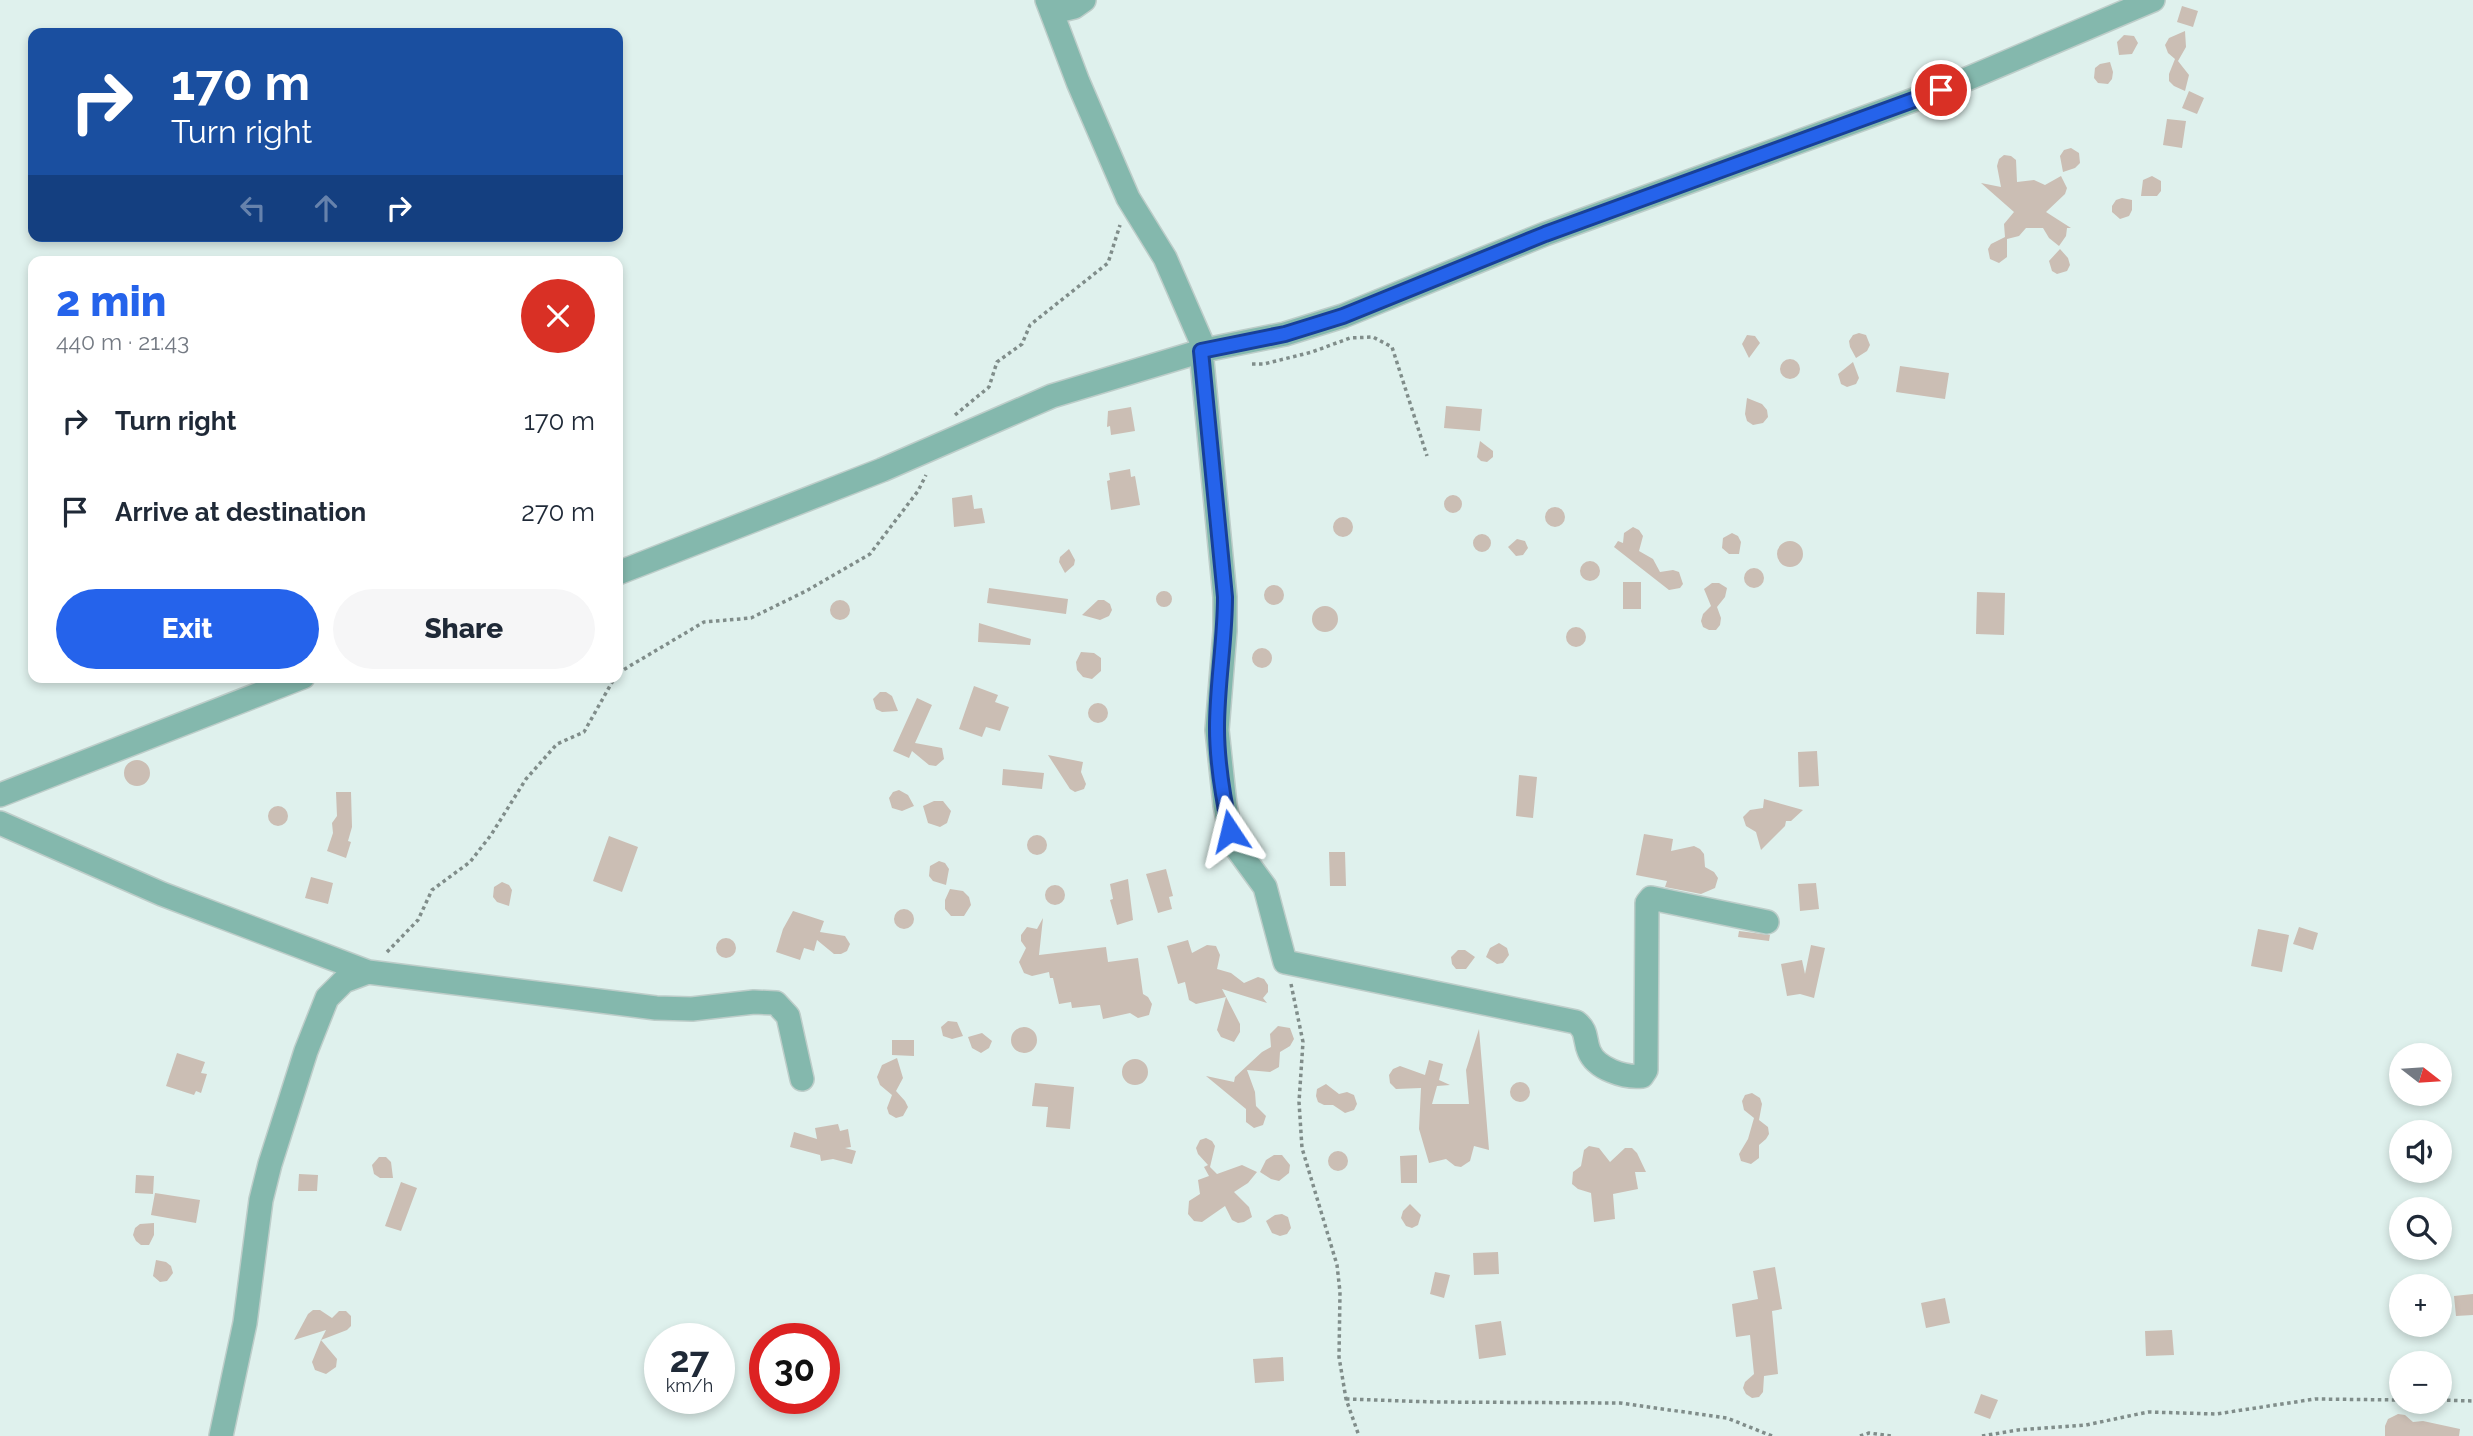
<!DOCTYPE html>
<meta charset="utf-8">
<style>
body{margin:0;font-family:Raleway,sans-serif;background:#f6f6f7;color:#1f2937;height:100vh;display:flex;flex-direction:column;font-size:26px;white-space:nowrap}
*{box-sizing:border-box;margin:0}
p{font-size:23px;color:#747a83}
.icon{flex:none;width:38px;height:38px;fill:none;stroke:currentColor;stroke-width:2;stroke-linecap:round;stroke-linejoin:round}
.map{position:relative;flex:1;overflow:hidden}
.sheet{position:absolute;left:28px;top:256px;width:595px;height:427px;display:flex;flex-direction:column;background:#fff;border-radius:14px;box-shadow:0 4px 10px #0003}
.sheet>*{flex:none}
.hud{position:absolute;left:28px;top:28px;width:595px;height:214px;border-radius:14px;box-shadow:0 4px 10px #0003;background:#1a4fa0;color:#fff;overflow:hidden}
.needle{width:46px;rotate:107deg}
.buttons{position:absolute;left:2389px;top:1043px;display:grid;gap:14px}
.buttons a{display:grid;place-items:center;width:63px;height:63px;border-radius:50%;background:#fff;box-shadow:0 4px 10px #0003;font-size:35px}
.speed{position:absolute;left:644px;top:1323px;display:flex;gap:14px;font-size:35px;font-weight:700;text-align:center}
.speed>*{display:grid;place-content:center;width:91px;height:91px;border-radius:50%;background:#fff;box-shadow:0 4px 10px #0003;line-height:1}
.speed small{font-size:18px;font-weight:400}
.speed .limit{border:10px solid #d22;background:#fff;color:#111}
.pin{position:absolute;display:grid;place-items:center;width:60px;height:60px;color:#fff;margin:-30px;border:4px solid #fff;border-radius:50%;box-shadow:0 2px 7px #0007}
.me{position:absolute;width:77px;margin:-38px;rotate:350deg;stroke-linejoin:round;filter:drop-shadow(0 0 5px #0008)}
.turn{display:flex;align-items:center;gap:24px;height:147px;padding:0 28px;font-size:32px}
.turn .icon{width:91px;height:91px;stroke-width:2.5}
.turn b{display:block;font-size:49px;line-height:60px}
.lanes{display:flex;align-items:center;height:66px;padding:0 28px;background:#0003;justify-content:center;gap:35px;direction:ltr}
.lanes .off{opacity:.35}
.round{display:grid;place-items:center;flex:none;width:74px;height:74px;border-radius:37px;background:#f6f6f7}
.headline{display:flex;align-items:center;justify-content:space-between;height:119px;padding:0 28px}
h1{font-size:42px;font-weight:800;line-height:52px;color:#2563eb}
.primary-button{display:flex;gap:14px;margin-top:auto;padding:14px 28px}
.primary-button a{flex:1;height:80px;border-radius:42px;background:#2563eb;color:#fff;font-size:28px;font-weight:800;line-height:80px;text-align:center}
.primary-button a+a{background:#f6f6f7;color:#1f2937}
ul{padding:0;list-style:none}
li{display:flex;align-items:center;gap:21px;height:91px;padding:0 28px}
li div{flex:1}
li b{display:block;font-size:26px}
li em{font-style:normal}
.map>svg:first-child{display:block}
</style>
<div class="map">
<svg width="2473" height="1436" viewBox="0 0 2473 1436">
<rect width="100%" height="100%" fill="#dff1ed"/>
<path fill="#cbbeb4" d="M2182,6L2198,11L2193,27L2177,22Z
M2185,31L2186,47L2178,61L2189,75L2185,91L2174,86L2169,81V74L2175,59L2168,53L2165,45L2169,38Z
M2124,35L2134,36L2138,43L2132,54L2119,55L2117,42Z
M2110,62L2113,72L2112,79L2108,84L2098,83L2094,78L2095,68L2100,64Z
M2189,91L2204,98L2197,114L2182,108Z
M2167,119L2186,121L2182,148L2163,145Z
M2071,148L2079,153L2080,163L2075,168L2063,172L2060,156L2064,150Z
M2004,155L2011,156L2016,160L2017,182L2034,180L2045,185L2061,176L2067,188L2065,194L2046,212L2071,228H2067L2066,236L2059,246L2049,238L2043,228H2026L2019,236L2007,239V257L1999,263L1990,259L1988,249L1991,244L2005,237L2004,224L2014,212L1981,183L2001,187L1997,166L1999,159Z
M2152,176L2161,181V191L2157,196H2141L2143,180Z
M2122,198L2132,200V210L2129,216L2120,219L2112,212V206L2116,200Z
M2060,249L2068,258L2070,265L2067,271L2057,274L2052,271L2049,261Z
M1859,333L1866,335L1870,345L1867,351L1856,358L1850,347L1849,341L1853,335Z
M1747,335L1755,336L1760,343L1749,358L1742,344Z
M1780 369a10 10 0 1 1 20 0a10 10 0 1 1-20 0Z
M1853,362L1859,378L1856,384L1847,387L1841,384L1838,374Z
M1900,366L1949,373L1945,399L1896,392Z
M1747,398L1762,404L1767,410L1768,417L1763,423L1753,425L1747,421L1745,414Z
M1446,406L1482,409L1480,431L1444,428Z
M1131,407L1135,431L1111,435L1110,426L1107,427L1108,411Z
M1480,441L1493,451V457L1487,462L1481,461L1477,457Z
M1130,469L1131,477L1135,476L1140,505L1111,510L1107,481L1110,480L1109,473Z
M972,495L974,509L982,508L985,523L954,527L952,498Z
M1444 504a9 9 0 1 1 18 0a9 9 0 1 1-18 0Z
M1545 517a10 10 0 1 1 20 0a10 10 0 1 1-20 0Z
M1333 527a10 10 0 1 1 20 0a10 10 0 1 1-20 0Z
M1633,527L1639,530L1643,536L1639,551L1653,559L1660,572L1673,570L1679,572L1683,584L1680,588L1669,590L1614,547L1618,541L1623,543L1624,533Z
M1732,533L1738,536L1741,542L1739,554H1729L1722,548L1723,538Z
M1473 543a9 9 0 1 1 18 0a9 9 0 1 1-18 0Z
M1517,539L1525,541L1528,548L1523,555L1516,556L1508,547Z
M1777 554a13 13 0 1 1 26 0a13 13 0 1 1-26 0Z
M1069,549L1075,560L1074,565L1065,573L1059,562L1060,557Z
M1580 571a10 10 0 1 1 20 0a10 10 0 1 1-20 0Z
M1744 578a10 10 0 1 1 20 0a10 10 0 1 1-20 0Z
M1623,582H1641V609H1623Z
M1712,583H1719L1727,588L1725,597L1717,607L1721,618L1720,625L1716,630H1709L1703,627L1701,621L1703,614L1711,606L1704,589Z
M1264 595a10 10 0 1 1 20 0a10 10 0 1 1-20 0Z
M989,588L1068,599L1066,614L987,603Z
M1156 599a8 8 0 1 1 16 0a8 8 0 1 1-16 0Z
M1977,592L2005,593L2004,635L1976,634Z
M830 610a10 10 0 1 1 20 0a10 10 0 1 1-20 0Z
M1098,600H1104L1110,604L1112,610L1109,616L1100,620L1082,615Z
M1312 619a13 13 0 1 1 26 0a13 13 0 1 1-26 0Z
M979,623L1031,639L1030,645L978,642Z
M1566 637a10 10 0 1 1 20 0a10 10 0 1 1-20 0Z
M1252 658a10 10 0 1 1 20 0a10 10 0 1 1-20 0Z
M1081,652L1094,653L1101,658V671L1092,679L1083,677L1077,670L1076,662Z
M974,686L998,695L995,702L1009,707L1000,731L986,727L982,737L959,729Z
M880,692H886L892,696L898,711L882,712L876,709L873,699Z
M917,698L932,705L915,743L942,748L944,759L936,766L929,765L912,751L909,758L893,751Z
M1088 713a10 10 0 1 1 20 0a10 10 0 1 1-20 0Z
M1817,751L1819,786L1799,787L1798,752Z
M1048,755L1083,762L1081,772L1086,784L1084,789L1075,792L1070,789Z
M124 773a13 13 0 1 1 26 0a13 13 0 1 1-26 0Z
M1003,769L1044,773L1042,789L1002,785Z
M1519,775L1537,777L1533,818L1516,816Z
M899,790L908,795L914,806L902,811L892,808L889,798L893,792Z
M336,792H351L352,827L348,841L351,842L346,858L327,851L333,833L332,823L337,816Z
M1764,799L1803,810L1791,821H1786L1785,826L1761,850L1756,832L1746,826L1743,817L1750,810L1763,808Z
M934,801H943L951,811L947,823L940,827L928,823L923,806Z
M268 816a10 10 0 1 1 20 0a10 10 0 1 1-20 0Z
M1644,834L1673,839L1671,851L1694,846L1700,849L1704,854L1705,867L1714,872L1718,878L1715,888L1701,894L1665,887L1667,881L1636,875Z
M1027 845a10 10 0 1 1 20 0a10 10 0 1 1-20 0Z
M609,836L638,847L622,892L593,881Z
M1329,852H1345L1346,886H1330Z
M939,861L945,863L949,869L946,885L933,881L929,876L930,866Z
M1166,869L1173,896L1169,897L1172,909L1158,913L1146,874Z
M311,877L333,883L328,904L305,898Z
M1128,879L1133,920L1117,925L1110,900L1113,899L1110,884Z
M502,882L509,885L512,890L509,906L497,902L493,897L494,887Z
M1816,883L1819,909L1800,911L1798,884Z
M1045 895a10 10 0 1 1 20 0a10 10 0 1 1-20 0Z
M950,889L963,891L969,897L971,905L964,916H951L945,909V900Z
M894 919a10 10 0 1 1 20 0a10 10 0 1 1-20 0Z
M793,911L824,921L820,932L845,936L850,944L847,951L841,954H834L817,940L814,951L804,948L800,960L776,952L783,929Z
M1043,918L1039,955L1106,947L1108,962L1138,958L1143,994L1148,997L1152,1004L1149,1015L1138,1018L1130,1013L1103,1019L1100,1005L1072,1008L1071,1002L1059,1004L1053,978H1050L1049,972L1032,976L1024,973L1019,962L1026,948L1021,941V935L1027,927L1037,929Z
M2299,927L2318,933L2313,950L2293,944Z
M2258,929L2289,935L2282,972L2251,966Z
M1739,931L1770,935L1769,941L1738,937Z
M716 948a10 10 0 1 1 20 0a10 10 0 1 1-20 0Z
M1188,940L1192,953L1207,945L1216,946L1220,955L1217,969L1231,973L1244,983L1258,977L1264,979L1268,985V992L1263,998L1267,1003L1222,989L1240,1024V1032L1234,1042L1221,1037L1217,1030L1226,997L1196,1004L1189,1000L1185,982L1178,984L1167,946Z
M1499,943L1507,948L1509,955L1503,963L1497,964L1486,957L1490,948Z
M1811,945L1825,948L1814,998L1800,994L1787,996L1781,964L1802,960L1805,974Z
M1458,950H1465L1475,957L1466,969H1456L1452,964L1451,957Z
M948,1021L957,1022L963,1036L952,1039L943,1036L941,1027Z
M1278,1026L1290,1028L1294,1039L1290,1046L1280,1052L1279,1067L1270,1072L1247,1070L1255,1092L1256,1106L1266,1116L1263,1125L1254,1128L1246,1122V1109L1206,1076L1234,1082L1235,1077L1262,1052L1271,1047L1270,1034Z
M1011 1040a13 13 0 1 1 26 0a13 13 0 1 1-26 0Z
M1479,1029L1489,1150L1474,1146L1470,1161L1461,1167L1455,1166L1446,1159L1429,1163L1419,1129L1421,1088L1396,1089L1390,1083L1389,1075L1393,1069L1400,1066L1425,1075L1429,1060L1443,1064L1439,1080L1450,1085L1437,1086L1432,1104H1469L1466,1070Z
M982,1033L992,1041L989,1048L981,1053L972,1048L968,1037Z
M892,1040H914V1056L892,1055Z
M177,1053L205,1062L201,1073L207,1074L201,1093L196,1091L194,1095L166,1086Z
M897,1058L903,1078L896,1091L905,1101L908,1107L903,1116L896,1118L889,1114L887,1108L892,1095L880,1085L877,1077L882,1065Z
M1122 1072a13 13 0 1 1 26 0a13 13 0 1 1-26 0Z
M1510 1092a10 10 0 1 1 20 0a10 10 0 1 1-20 0Z
M1035,1083L1074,1087L1070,1129L1046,1127L1048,1107L1032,1106Z
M1326,1084L1339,1094L1347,1092L1354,1095L1357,1104L1354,1110L1345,1113L1333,1105H1324L1318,1102L1316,1096L1317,1089Z
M1752,1093L1760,1098L1762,1104L1759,1120L1768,1127L1769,1134L1766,1139L1759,1145V1158L1751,1164L1741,1161L1739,1154L1748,1139L1754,1118L1744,1110L1742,1101L1745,1095Z
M838,1124L840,1131L848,1129L851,1147L845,1148L856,1151L852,1164L833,1159L821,1161L820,1155L790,1147L794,1132L817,1139L815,1128Z
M1206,1138L1212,1141L1215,1146L1210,1167L1217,1174L1242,1165L1257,1172L1248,1183L1234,1192L1249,1207L1252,1217L1244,1222L1238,1223L1232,1220L1225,1206L1202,1222L1194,1221L1188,1214L1189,1201L1200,1194L1198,1180L1209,1176L1204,1167L1208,1165L1198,1154L1196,1148L1200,1140Z
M1589,1146L1599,1148L1610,1162L1625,1148H1632L1637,1153L1646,1172H1635L1638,1189L1613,1194L1615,1219L1594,1222L1591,1193L1578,1189L1572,1184L1573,1172L1581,1166L1584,1150Z
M1328 1161a10 10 0 1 1 20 0a10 10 0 1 1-20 0Z
M1274,1155H1282L1290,1165L1289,1173L1279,1181L1271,1179L1260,1172L1266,1160Z
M1417,1155V1183H1401L1400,1156Z
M379,1157H386L391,1162L393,1178H380L374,1174L372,1165Z
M299,1174L318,1175L317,1191H298Z
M136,1175L154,1176L153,1194L135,1193Z
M401,1182L417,1188L401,1231L385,1226Z
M155,1193L200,1200L196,1223L151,1215Z
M1410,1204L1421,1215L1418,1225L1412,1228L1406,1226L1401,1218L1403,1211Z
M1282,1214L1288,1217L1291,1228L1287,1234L1280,1236L1272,1233L1266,1221L1275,1215Z
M154,1223V1235L149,1245H141L136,1241L133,1235L135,1228L140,1224Z
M1498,1252L1499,1274L1474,1275L1473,1253Z
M156,1260L166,1262L171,1266L173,1273L167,1281L160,1282L153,1276Z
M1775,1267L1782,1309L1772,1311L1778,1374L1764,1376L1763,1392L1759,1397L1752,1398L1746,1394L1743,1388L1745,1382L1754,1374L1750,1335L1736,1337L1732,1304L1758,1299L1753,1271Z
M1435,1272L1450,1275L1444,1298L1430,1294Z
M2473,1294V1315L2456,1316L2454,1296Z
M1945,1298L1950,1323L1926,1328L1921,1303Z
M313,1310H320L332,1318L339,1311H346L351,1316V1326L347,1330L321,1340L326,1330L294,1340L308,1314Z
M1501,1321L1506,1355L1479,1359L1475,1325Z
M2172,1330L2174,1355L2146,1356L2145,1331Z
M321,1340L337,1359L336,1367L326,1374L315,1370L312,1362Z
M1283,1357L1284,1381L1255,1383L1253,1359Z
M1981,1394L1998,1400L1990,1419L1974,1413Z
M2398,1414L2405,1415L2413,1422L2423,1421L2460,1429L2459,1436H2385V1426L2388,1419Z"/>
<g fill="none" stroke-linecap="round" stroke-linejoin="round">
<defs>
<path id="minor" d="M1047,0L1078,82L1128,198L1165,258L1205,350
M1053,12L1074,7L1084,0
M1201,351L1225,597V631L1217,730L1225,805L1230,831L1238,850L1265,887L1285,962L1576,1022C1588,1031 1584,1039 1589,1051C1596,1069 1625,1078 1642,1076L1646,1070L1647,903L1651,898L1767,922
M618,573L882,470L1052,396L1205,350L1285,334L1343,316L1545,234L1941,90L2153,0
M0,795L303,677
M0,823L162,894L368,972L656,1008L692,1009L754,1002L776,1003L788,1016L802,1079
M221,1436L245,1323L261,1200L270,1164L306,1051L327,998L344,981L368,972"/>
</defs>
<use href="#minor" stroke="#bdcdc9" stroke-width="26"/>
<path stroke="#808d8a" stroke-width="3.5" stroke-dasharray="3.5 3.5" stroke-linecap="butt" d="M1252,364H1264L1312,352L1350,338L1373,337L1392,347L1427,456
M955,415L989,387L997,362L1022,344L1030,325L1108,263L1120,225
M618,673L704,622L751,618L806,591L870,554L918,491L926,475
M387,952L418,920L432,890L470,862L491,835L526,779L557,744L584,732L615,677
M1291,984L1303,1042L1299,1102L1302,1148L1337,1265L1340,1292L1339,1357L1346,1399L1359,1436
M1346,1399L1434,1402L1620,1403L1727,1418L1772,1436
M2440,1400L2473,1401
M1860,1436L1869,1433L1891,1436
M1982,1436L2018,1430L2086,1425L2148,1412L2216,1414L2315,1399L2401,1400"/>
<use href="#minor" stroke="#84b8ad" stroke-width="23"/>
</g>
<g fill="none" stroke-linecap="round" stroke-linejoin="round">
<defs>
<path id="route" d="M1230,831C1223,798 1217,761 1217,728C1217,684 1225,641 1225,597L1201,351L1285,334L1343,316L1545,234L1941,90"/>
</defs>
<use href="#route" stroke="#184099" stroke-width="18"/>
<use href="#route" stroke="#2563eb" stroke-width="12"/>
</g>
</svg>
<div class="buttons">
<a><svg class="needle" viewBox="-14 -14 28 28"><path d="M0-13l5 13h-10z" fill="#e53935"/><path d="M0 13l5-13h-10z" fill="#747a83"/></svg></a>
<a><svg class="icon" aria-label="sound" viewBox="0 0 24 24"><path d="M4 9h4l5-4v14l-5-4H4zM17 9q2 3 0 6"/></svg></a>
<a><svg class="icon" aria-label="search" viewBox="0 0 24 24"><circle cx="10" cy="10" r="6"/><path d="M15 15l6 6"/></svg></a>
<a>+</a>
<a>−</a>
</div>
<div class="speed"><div>27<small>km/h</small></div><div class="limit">30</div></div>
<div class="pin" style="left:1941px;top:90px;background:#d93025"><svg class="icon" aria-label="arrive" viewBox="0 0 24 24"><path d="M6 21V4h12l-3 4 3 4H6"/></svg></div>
<svg class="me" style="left:1230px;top:831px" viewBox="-20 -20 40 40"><path d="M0-17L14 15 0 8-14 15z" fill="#2563eb" stroke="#fff" stroke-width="4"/></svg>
<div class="hud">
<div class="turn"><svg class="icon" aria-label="right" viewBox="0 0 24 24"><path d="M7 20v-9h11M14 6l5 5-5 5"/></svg><div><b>170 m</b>Turn right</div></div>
<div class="lanes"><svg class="icon off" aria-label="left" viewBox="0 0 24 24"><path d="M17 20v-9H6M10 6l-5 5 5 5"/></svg><svg class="icon off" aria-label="ahead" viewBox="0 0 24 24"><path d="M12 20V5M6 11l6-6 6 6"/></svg><svg class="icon" aria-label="right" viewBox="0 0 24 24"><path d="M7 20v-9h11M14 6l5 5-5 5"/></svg></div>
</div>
<section class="sheet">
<div class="headline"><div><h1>2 min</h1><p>440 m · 21:43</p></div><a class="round" style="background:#d93025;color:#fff"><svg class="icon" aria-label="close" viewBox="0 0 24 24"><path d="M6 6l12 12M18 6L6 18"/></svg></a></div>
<ul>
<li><svg class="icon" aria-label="right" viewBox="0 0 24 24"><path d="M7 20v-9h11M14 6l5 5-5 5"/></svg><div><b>Turn right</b></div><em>170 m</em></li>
<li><svg class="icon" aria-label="arrive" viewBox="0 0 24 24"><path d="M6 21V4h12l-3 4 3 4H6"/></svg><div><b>Arrive at destination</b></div><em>270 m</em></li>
</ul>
<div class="primary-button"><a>Exit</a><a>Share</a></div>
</section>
</div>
